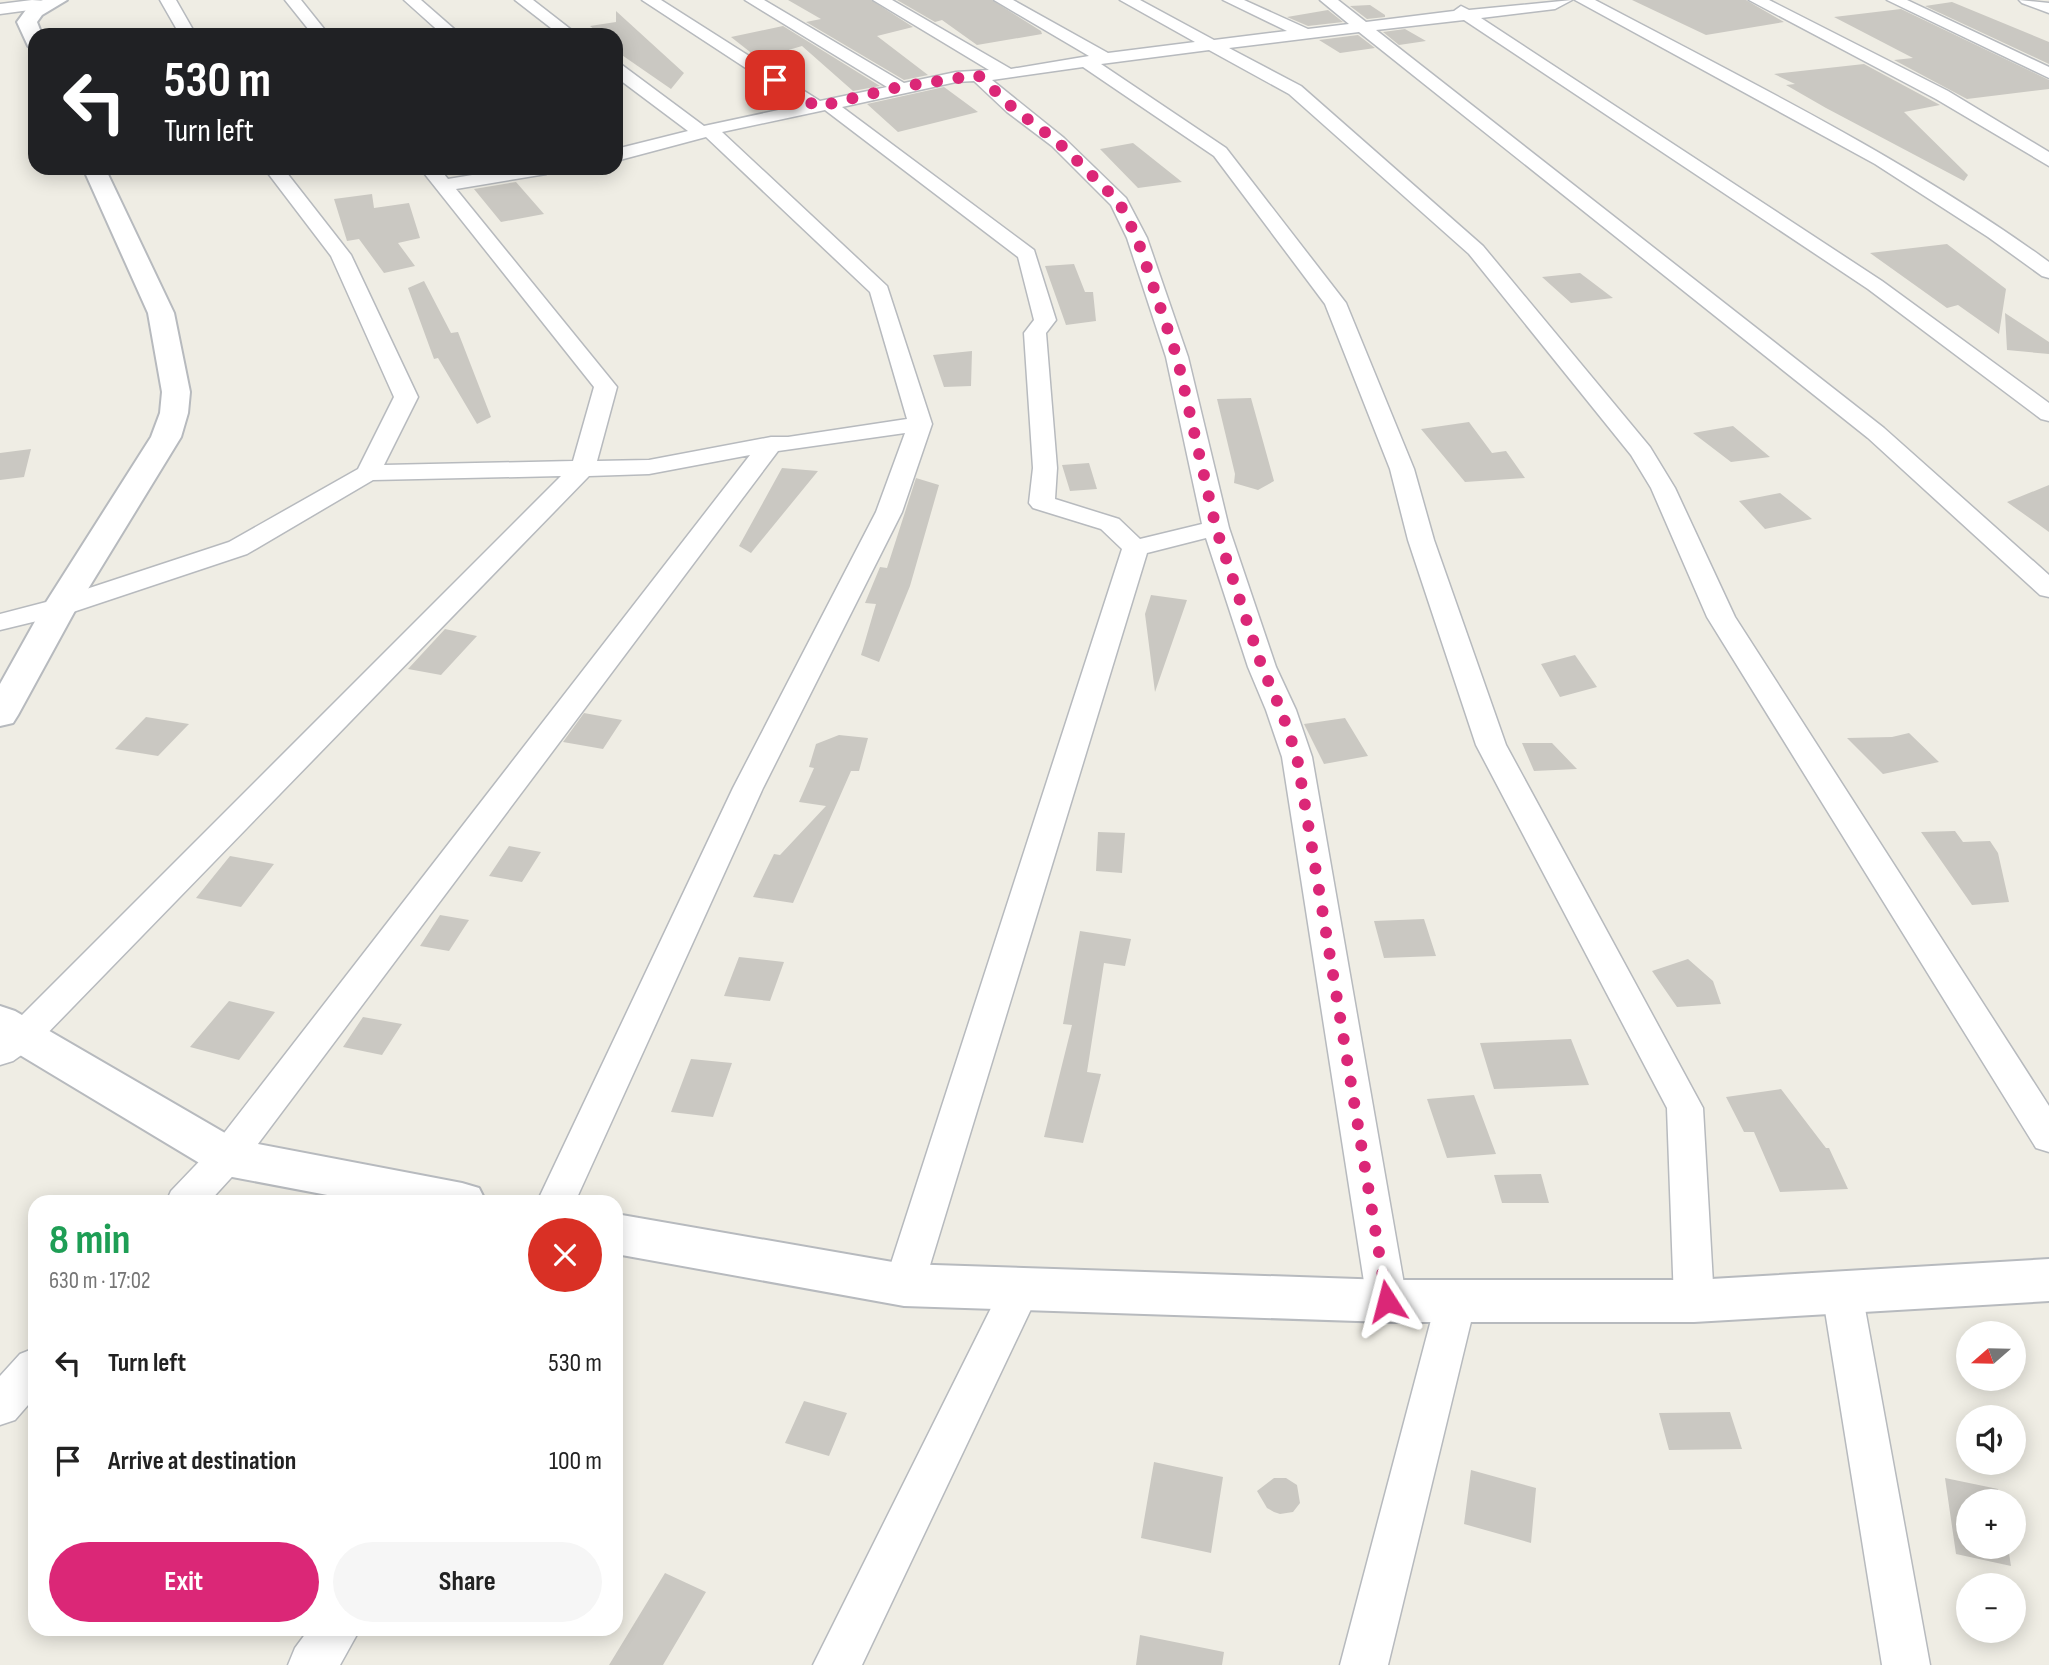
<!DOCTYPE html>
<meta charset="utf-8">
<style>
body{margin:0;font-family:"Sofia Sans Condensed",sans-serif;background:#f6f6f6;color:#222;height:100vh;display:flex;flex-direction:column;font-size:26px;white-space:nowrap}
*{box-sizing:border-box;margin:0}
p{font-size:23px;color:#767676}
.icon{flex:none;width:38px;height:38px;fill:none;stroke:currentColor;stroke-width:2;stroke-linecap:round;stroke-linejoin:round}
.map{position:relative;flex:1;overflow:hidden}
.drawer{position:absolute;left:28px;top:1195px;width:595px;height:441px;display:flex;flex-direction:column;background:#fff;border-radius:21px;box-shadow:0 4px 18px #0003}
.drawer>*{flex:none}
.top-card{position:absolute;left:28px;top:28px;width:595px;height:147px;border-radius:21px;box-shadow:0 4px 18px #0003;background:#202124;color:#fff;overflow:hidden}
.needle{width:46px;rotate:250deg}
.buttons{position:absolute;left:1956px;top:1321px;display:grid;gap:14px}
.buttons a{display:grid;place-items:center;width:70px;height:70px;border-radius:50%;background:#fff;box-shadow:0 4px 18px #0003;font-size:35px}
.pin{position:absolute;display:grid;place-items:center;width:60px;height:60px;color:#fff;margin:-30px;border-radius:14px;box-shadow:0 4px 10px #0006}
.me{position:absolute;width:77px;margin:-38px;rotate:351deg;stroke-linejoin:round;filter:drop-shadow(0 0 5px #0008)}
.turn{display:flex;align-items:center;gap:24px;height:147px;padding:0 21px;font-size:32px}
.turn .icon{width:91px;height:91px;stroke-width:2.5}
.turn b{display:block;font-size:49px;line-height:60px}
.round{display:grid;place-items:center;flex:none;width:74px;height:74px;border-radius:37px;background:#f6f6f6}
.overview{display:flex;align-items:center;justify-content:space-between;height:119px;padding:0 21px}
h1{font-size:42px;font-weight:700;line-height:52px;color:#1e9e55}
.action{display:flex;gap:14px;margin-top:auto;padding:14px 21px}
.action a{flex:1;height:80px;border-radius:42px;background:#db2777;color:#fff;font-size:28px;font-weight:700;line-height:80px;text-align:center}
.action a+a{background:#f6f6f6;color:#222}
ul{padding:0;list-style:none}
li{display:flex;align-items:center;gap:21px;height:98px;padding:0 21px}
li div{flex:1}
li b{display:block;font-size:26px}
li em{font-style:normal}
.map>svg:first-child{display:block}
</style>
<div class="map">
<svg width="2049" height="1665" viewBox="0 0 2049 1665">
<rect width="100%" height="100%" fill="#efede4"/>
<path fill="#cac8c2" d="M788,0H871L913,27L877,36L928,75L904,80L806,22L821,19Z
M897,0H992L1041,31L1042,34L977,45L942,20L935,22Z
M1632,0H1746L1784,22L1706,35Z
M1952,2L2049,42V64L1925,6Z
M1370,5L1385,15V17L1367,19L1350,6Z
M1901,9L2049,80V89L1967,99L1894,60L1913,58L1834,17Z
M1328,10L1343,22L1308,26L1287,17Z
M616,11L684,73L671,89L616,51V35H601L590,26L616,22Z
M783,26L880,86L853,91L802,46L759,59L731,37Z
M1405,29L1426,41L1399,45L1383,32Z
M1358,35L1375,48L1340,53L1319,40Z
M1864,64L1940,105L1904,112L1968,175L1964,181L1826,108L1786,85L1795,84L1774,74Z
M944,87L978,112L898,132L867,104Z
M1133,143L1182,182L1138,188L1100,149Z
M516,182L544,214L501,222L474,189Z
M372,194L374,208L409,203L420,238L398,243L415,266L384,273L359,239L347,241L334,199Z
M1947,244L2006,289L1999,334L1958,305L1947,308L1870,253Z
M1074,264L1085,292H1093L1096,321L1066,325L1045,266Z
M1580,273L1613,298L1571,303L1542,277Z
M424,281L451,333L458,332L491,417L477,424L438,358L434,359L408,288Z
M2005,313L2049,342V354L2007,350Z
M972,351L971,386L944,387L933,355Z
M1251,398L1274,481L1258,490L1234,483L1235,474L1217,399Z
M1469,422L1492,453L1506,451L1525,478L1465,482L1421,429Z
M1733,426L1770,457L1731,462L1693,433Z
M31,449L24,477L0,480V453Z
M1089,463L1097,489L1070,491L1062,465Z
M782,468L818,471L751,553L739,546Z
M916,478L939,485L910,586L879,662L861,655L876,604L865,603L880,567L887,568Z
M2049,485V532L2007,502Z
M1780,493L1812,519L1765,529L1739,501Z
M1151,595L1187,600L1155,692L1145,614Z
M445,629L477,636L441,675L408,669Z
M1575,655L1597,687L1560,697L1541,664Z
M584,713L622,720L603,749L563,742Z
M146,717L189,724L158,756L115,749Z
M1345,718L1368,756L1324,764L1304,724Z
M1909,733L1939,762L1883,774L1847,738L1892,737Z
M839,735L868,738L859,771H851L793,903L753,897L774,854L780,855L826,806L799,802L814,768L809,767L816,744Z
M1522,743H1552L1577,769L1534,771Z
M1955,831L1963,842L1990,841L1998,853L2009,902L1972,905L1921,832Z
M1098,832L1125,833L1122,873L1096,871Z
M509,846L541,852L522,882L489,876Z
M230,856L274,864L241,907L196,898Z
M440,915L469,920L449,951L420,946Z
M1424,919L1436,956L1384,958L1374,921Z
M1080,931L1131,939L1125,966L1104,963L1087,1072L1101,1074L1083,1143L1044,1137L1072,1025L1063,1024Z
M739,957L784,962L770,1001L724,996Z
M1688,959L1713,981L1721,1004L1677,1007L1652,971Z
M229,1001L275,1012L239,1060L190,1047Z
M363,1017L402,1024L382,1055L343,1047Z
M1571,1039L1589,1085L1494,1089L1480,1043Z
M691,1059L732,1063L713,1117L671,1112Z
M1781,1089L1826,1148H1829L1848,1189L1780,1192L1754,1132H1744L1726,1097Z
M1474,1095L1496,1154L1447,1158L1427,1099Z
M1541,1174L1549,1203H1502L1494,1175Z
M804,1401L847,1413L829,1456L785,1443Z
M1730,1412L1742,1449L1669,1450L1659,1413Z
M1154,1462L1223,1477L1211,1553L1141,1538Z
M1471,1470L1536,1488L1531,1543L1464,1524Z
M1274,1478H1286L1297,1485L1300,1503L1293,1512L1280,1514L1274,1512L1267,1508L1257,1491Z
M1945,1478L1998,1489L2000,1502H1969V1547H2008L2011,1566L1956,1554Z
M665,1573L706,1592L663,1665H609Z
M1140,1635L1224,1652L1222,1665H1136Z"/>
<g fill="none" stroke-linecap="round" stroke-linejoin="round">
<defs>
<path id="minor" d="M32,0L60,2L52,7L0,14V4Z
M160,0H176L196,35H180Z
M285,0H301L329,35H313Z
M404,0H421L461,35H443Z
M515,0H533L578,35H560Z
M642,0H661L820,101L887,87L745,0H764L904,83L956,72L989,70L873,0H892L1011,69L1089,56L994,0H1013L1108,53L1195,42L1120,0H1140L1214,40L1287,31L1223,0H1244L1308,29L1349,24L1320,0H1338L1366,22L1454,11L1461,6L1469,10L1572,0L1555,9L1481,18L1882,281L2049,403V421L2041,419L1868,289L1464,20L1376,30L1884,428L2049,575V597L2040,595L1868,438L1359,32L1229,48L1301,86L1483,246L1650,447L1675,488L1735,617L2049,1106V1152L2036,1148L1707,617L1651,488L1631,455L1469,254L1289,94L1209,50L1101,64L1226,148L1346,303L1414,469L1434,540L1506,745L1703,1108L1714,1301L1708,1313L1694,1318L1680,1313L1674,1301L1667,1108L1476,745L1408,540L1390,469L1325,304L1214,156L1083,67L992,80L1064,138L1126,198L1147,238L1188,357L1229,528L1276,667L1296,710L1312,757L1407,1301L1401,1313L1387,1318L1373,1313L1367,1301L1282,757L1266,710L1248,667L1206,538L1147,553L924,1285L918,1297L904,1302L890,1297L884,1285L1122,549L1101,529L1033,508L1029,503L1033,468L1024,333L1034,320L1018,257L825,110L722,132L887,286L932,424L902,512L763,788L575,1202H537L733,788L876,512L905,433L778,451L240,1168L209,1202H166L171,1191L214,1146L750,455L649,474L589,476L37,1044L13,1061L0,1065V1033L11,1026L561,476L373,480L247,554L70,613L0,630V614L50,601L229,542L358,469L394,397L331,256L264,168H283L351,255L418,397L384,465L573,461L594,387L420,168H439L448,179L514,168H555L546,174L456,189L617,387L597,461L649,460L771,437H788L907,419L870,292L706,137L616,161V149L688,131L616,77V64L622,65L704,126L802,105ZM974,81L1007,112L1052,146L1111,205L1127,238L1166,357L1202,524L1140,539L1119,519L1055,499L1057,468L1046,333L1056,320L1034,250L842,107L956,82Z
M1575,0H1595C1750,82 1907,159 2049,262V278L2042,276L1988,237L1875,164Z
M1749,0H1769L1948,91L2049,152V166L1936,99Z
M1887,0H1907L2049,67V78Z
M2019,0L2049,3V13L2022,3Z
M1021,1271L1035,1276L1041,1288L862,1665H813L1007,1276Z
M1842,1275L1856,1280L1862,1292L1930,1665H1882L1822,1292L1828,1280Z
M1456,1284L1470,1289L1476,1301L1388,1665H1340L1436,1301L1442,1289Z
M35,1348V1397L15,1420L0,1425V1376L20,1354Z
M309,1629H360L340,1665H288L295,1648Z"/>
<path id="tertiary" d="M43,0H67L42,15L37,22L42,35H35V48L28,46L17,22L28,7Z
M83,168H105L174,313L190,392L188,413L181,437L77,607L18,715L13,723L0,726V684L43,607L151,437L160,413L162,392L148,313Z
M0,1006L15,1011L237,1140L462,1183L479,1188L486,1202H364L227,1176L211,1170L0,1043Z
M616,1214L904,1264L1387,1280H1694L2049,1259V1301L1694,1322H1387L904,1306L616,1254Z"/>
</defs>
<use href="#minor" stroke="#b7babe" stroke-width="3"/>
<use href="#tertiary" stroke="#b7babe" stroke-width="4"/>
<use href="#minor" fill="#fff" fill-rule="evenodd"/>
<use href="#tertiary" fill="#fff" fill-rule="evenodd"/>
</g>
<g fill="none" stroke-linecap="round" stroke-linejoin="round">
<path stroke="#db2777" stroke-width="12" stroke-dasharray="0 21.6" d="M775,80L817,107L899,87L978,75L1013,108L1058,142L1119,202L1137,238L1177,357L1216,528L1262,667L1281,710L1297,757L1387,1301"/>
</g>
</svg>
<div class="buttons">
<a><svg class="needle" viewBox="-14 -14 28 28"><path d="M0-13l5 13h-10z" fill="#e53935"/><path d="M0 13l5-13h-10z" fill="#767676"/></svg></a>
<a><svg class="icon" aria-label="sound" viewBox="0 0 24 24"><path d="M4 9h4l5-4v14l-5-4H4zM17 9q2 3 0 6"/></svg></a>
<a>+</a>
<a>−</a>
</div>
<div class="pin" style="left:775px;top:80px;background:#d93025"><svg class="icon" aria-label="arrive" viewBox="0 0 24 24"><path d="M6 21V4h12l-3 4 3 4H6"/></svg></div>
<svg class="me" style="left:1387px;top:1301px" viewBox="-20 -20 40 40"><path d="M0-17L14 15 0 8-14 15z" fill="#db2777" stroke="#fff" stroke-width="4"/></svg>
<div class="top-card">
<div class="turn"><svg class="icon" aria-label="left" viewBox="0 0 24 24"><path d="M17 20v-9H6M10 6l-5 5 5 5"/></svg><div><b>530 m</b>Turn left</div></div>
</div>
<section class="drawer">
<div class="overview"><div><h1>8 min</h1><p>630 m · 17:02</p></div><a class="round" style="background:#d93025;color:#fff"><svg class="icon" aria-label="close" viewBox="0 0 24 24"><path d="M6 6l12 12M18 6L6 18"/></svg></a></div>
<ul>
<li><svg class="icon" aria-label="left" viewBox="0 0 24 24"><path d="M17 20v-9H6M10 6l-5 5 5 5"/></svg><div><b>Turn left</b></div><em>530 m</em></li>
<li><svg class="icon" aria-label="arrive" viewBox="0 0 24 24"><path d="M6 21V4h12l-3 4 3 4H6"/></svg><div><b>Arrive at destination</b></div><em>100 m</em></li>
</ul>
<div class="action"><a>Exit</a><a>Share</a></div>
</section>
</div>
